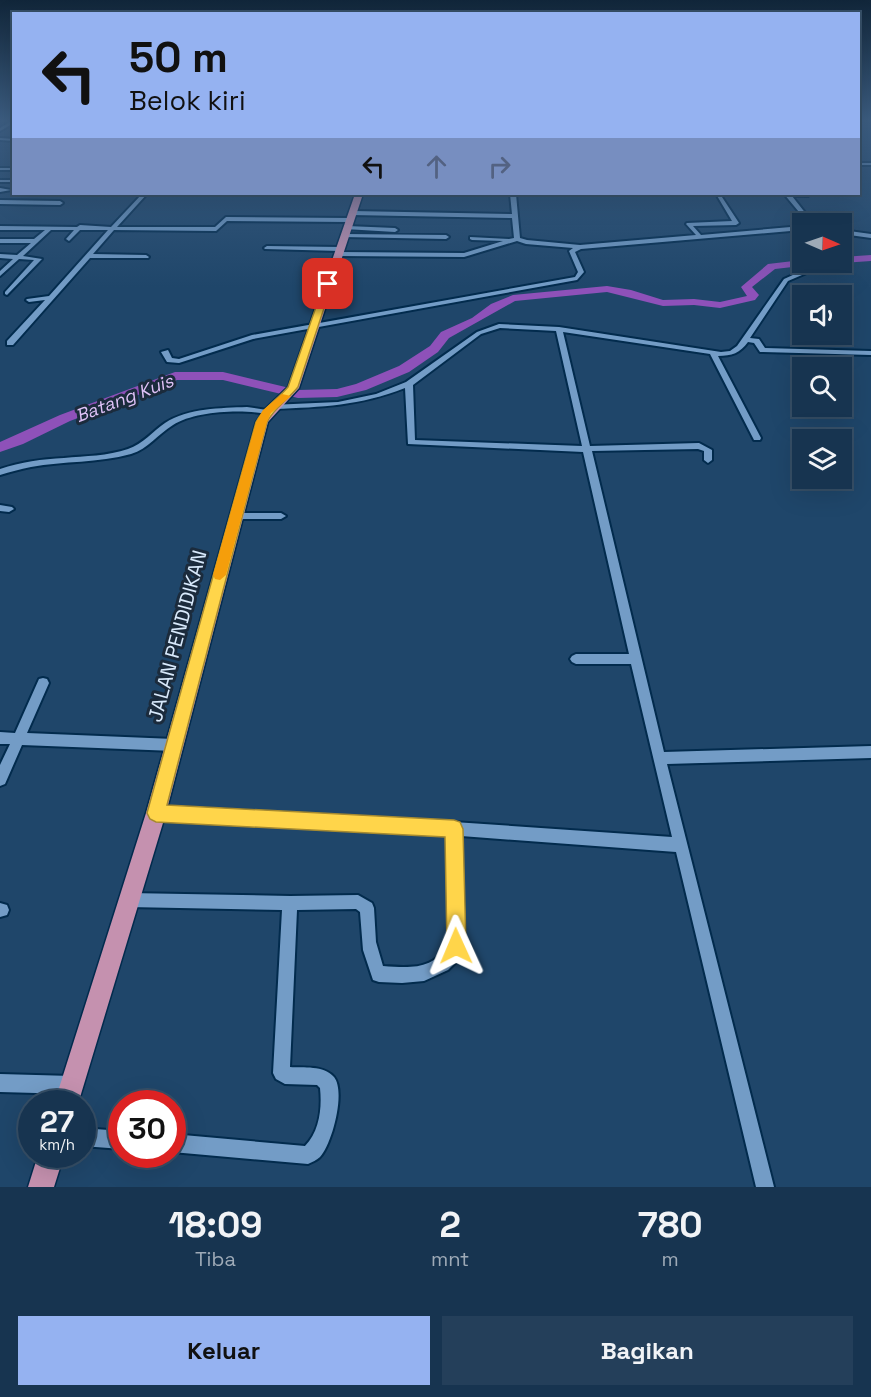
<!DOCTYPE html>
<html lang="id">
<style>
body{margin:0;font-family:"Space Grotesk",sans-serif;background:#243f5a;color:#f1f3f6;height:100vh;display:flex;flex-direction:column;font-size:22px;white-space:nowrap}
*{box-sizing:border-box;margin:0}
p{font-size:20px;color:#9eaab7}
.icon{flex:none;width:33px;height:33px;fill:none;stroke:currentColor;stroke-width:2;stroke-linecap:round;stroke-linejoin:round}
.map{position:relative;height:1187px;overflow:hidden}
.sheet{display:flex;flex-direction:column;background:#173450;flex:1}
.sheet>*{flex:none}
.banner{position:absolute;left:12px;top:12px;width:848px;height:183px;border-radius:0px;box-shadow:0 6px 24px #0002,0 0 0 2px #364f67;background:#95b2f1;color:#111;overflow:hidden}
.needle{width:39px;rotate:92deg}
.tools{position:absolute;left:792px;top:213px;display:grid;gap:12px}
.tools a{display:grid;place-items:center;width:60px;height:60px;border-radius:0px;background:#173450;box-shadow:0 6px 24px #0002,0 0 0 2px #364f67;font-size:30px}
.speed{position:absolute;left:18px;top:1090px;display:flex;gap:12px;font-size:30px;font-weight:700;text-align:center}
.speed>*{display:grid;place-content:center;width:78px;height:78px;border-radius:50%;background:#173450;box-shadow:0 6px 24px #0002,0 0 0 2px #364f67;line-height:1}
.speed small{font-size:15px;font-weight:400}
.speed .limit{border:9px solid #d22;background:#fff;color:#111}
.pin{position:absolute;display:grid;place-items:center;width:51px;height:51px;color:#fff;margin:-26px;border-radius:12px;box-shadow:0 3px 9px #0006}
.me{position:absolute;width:66px;margin:-33px;rotate:359deg;stroke-linejoin:round;filter:drop-shadow(0 0 4px #0008)}
.turn{display:flex;align-items:center;gap:21px;height:126px;padding:0 18px;font-size:27px}
.turn .icon{width:78px;height:78px;stroke-width:2.5}
.turn b{display:block;font-size:42px;line-height:51px}
.lanes{display:flex;align-items:center;height:57px;padding:0 18px;background:#0003;justify-content:center;gap:30px;direction:ltr}
.lanes .off{opacity:.35}
.eta{display:flex;justify-content:space-evenly;align-items:center;height:102px;text-align:center}
.eta b{font-size:36px;font-weight:700;line-height:42px}
.button{display:flex;gap:12px;margin-top:auto;padding:12px 18px}
.button a{flex:1;height:69px;border-radius:0px;background:#95b2f1;color:#111;font-size:24px;font-weight:700;line-height:69px;text-align:center}
.button a+a{background:#243f5a;color:#f1f3f6}
.map>svg:first-child{display:block}
</style>
<div class="map">
<svg width="871" height="1187" viewBox="0 0 871 1187">
<rect width="100%" height="100%" fill="#1f466a"/>
<g fill="none" stroke-linecap="round" stroke-linejoin="round">
<path fill="#8e51b9" fill-rule="evenodd" d="M871,255V261L842,263L840,262L842,257Z
M802,260V262H815L810,265L775,269L752,287L759,295L755,300L720,308L694,305L663,306L607,292L515,301L449,338L438,352L409,372L366,390L337,397L298,398L223,380H177L70,421L23,444L0,452V442L60,415L175,372H223L298,390L337,389L356,384L399,366L430,346L441,332L472,318L491,304L513,295L607,286L631,290L663,300L694,299L720,302L747,296L741,287L768,264Z"/>
<defs>
<path id="minor" d="M11,121H14V123L0,131V128Z
M0,138L14,139V141L0,140Z
M858,163H871V165H858Z
M0,168H14V170H0Z
M0,180H14V182H0Z
M0,188L11,190L0,192Z
M142,194H147L117,227H215L226,217L350,218L353,220L350,222L227,221L216,231L114,230L93,254L146,255L149,257L148,258H90L13,345H7V341L45,300L29,302L26,300L27,299L49,296L108,230H80L69,241L66,239L74,230H51L23,256L42,259L7,295L5,294V292L34,260L19,259L0,276V271L13,259L0,258V254L17,255L31,243H0V239H34L45,230H0V226L77,227L80,225L111,227Z
M510,194H516L520,238L527,240L580,245L696,235L686,224L687,223L732,221L716,194H720L739,223L736,225L693,226L701,235L802,226V230L581,249L575,252L584,272L577,280L253,339L179,363L167,362L161,352L168,350L172,358L179,359L252,335L575,277L578,272L569,251L573,248L526,244L517,241L464,257L339,256L336,254L339,252L464,253L503,241L472,240L470,239V237L509,239L514,238L512,218L352,215L349,213L352,211L512,214Z
M784,194H810L808,196H792L814,224H809Z
M0,200L60,201L63,203L60,205L0,204Z
M347,226L395,228L398,230L395,232L345,229L344,228Z
M842,230L871,234V238L842,234Z
M345,234L446,235L449,237L446,239L343,237L342,236Z
M267,246L340,247L343,249L340,251L265,249L264,248Z
M806,262H812L809,272L788,281L750,338L759,339L765,348L871,351V355L763,352H760L754,343L748,342C740,353 732,356 718,356L761,438L760,440H754L753,438L710,354L563,332L590,446L699,443L712,450V460L708,463L704,460V451L698,449L592,451L664,752L871,746V758L667,764L774,1187H756L676,852L461,836L465,946L462,951L456,962L448,970L424,981L402,983L379,982L373,980L363,950L360,912L356,909L297,910L290,1067C303,1068 324,1065 334,1077C346,1092 332,1144 320,1157C317,1160 312,1162 308,1164L172,1152V1134L305,1146C320,1131 322,1107 320,1088L317,1085L285,1084L276,1079L273,1073L282,910L128,907L123,905L121,900L123,895L128,893L290,896L358,895L372,903L374,908L376,942L383,966C411,968 433,970 449,944L447,835L156,820L151,818L149,813L151,808L156,806L454,822L672,837L631,664H576L572,662L570,659L572,656L576,654H629L583,452L408,444L405,388C359,406 323,407 274,409H271V405L338,402L376,394L406,382L477,332L499,324L559,327L721,352L730,351L737,346L784,279L804,270ZM500,328L556,331L582,446L415,440L413,385L481,334Z
M247,407L267,410L271,412L267,414C241,409 195,411 173,425C158,434 148,449 131,454C98,463 64,461 31,467C20,469 10,472 0,475V469C21,462 42,459 64,458C85,456 108,456 128,449C143,444 153,431 165,423C188,408 221,408 247,407Z
M0,505L12,507L14,509L9,512L0,511Z
M236,513H281L286,516L281,519H236L231,516Z
M43,678L47,679L49,683L27,733L174,739L178,741L180,745L178,749L174,751L22,745L5,784L0,786V765L10,744H0V732L15,733L39,679Z
M0,903L7,905L9,910L7,915L0,917Z
M0,1074L72,1076L78,1079L81,1085L78,1091L72,1094L0,1092Z
M82,1128L122,1131V1149L82,1146Z"/>
<path id="major" d="M355,194H363L299,388L268,422L166,813L78,1104H54L146,813L256,422L264,410L288,387Z
M38,1155H64L54,1187H28Z"/>
</defs>
<use href="#minor" stroke="#022b4d" stroke-width="4"/>
<use href="#major" stroke="#022b4d" stroke-width="3"/>
<use href="#minor" fill="#739cc6" fill-rule="evenodd"/>
<use href="#major" fill="#c591af" fill-rule="evenodd"/>
</g>
<linearGradient id="sky" x2="0" y2="1"><stop stop-color="#11263a"/><stop offset="0.42" stop-color="#3c5d81"/><stop offset="1" stop-color="#3c5d81" stop-opacity="0"/></linearGradient>
<rect width="871" height="287" fill="url(#sky)"/>
<path fill="#ffd54a" stroke="#a68a30" stroke-width="1.5" d="M328,282L332,284L298,387C288,400 274,408 267,422L167,805L454,820L460,822L463,829L466,946L463,953L456,956L449,953L447,946L445,837L156,822L150,819L147,813L256,422C264,407 277,400 288,387L324,284Z"/>
<path fill="#f59e0b" d="M282,394L291,396L271,413L267,422L226,575L220,580L215,579L213,575L256,422L263,410Z"/>
<g text-anchor="middle" dominant-baseline="central" stroke-width="6" stroke-linejoin="round" paint-order="stroke">
<g font-size="18" font-style="italic" fill="#dfc2f7" stroke="#1b2b3c">
<text transform="translate(124 398) rotate(-21)">Batang Kuis</text>
</g>
<g font-size="20" fill="#d9eafc" stroke="#1b2b3c">
<text transform="translate(177 636) rotate(-75)">JALAN PENDIDIKAN</text>
</g>
</g>
</svg>
<div class="tools">
<a><svg class="needle" viewBox="-14 -14 28 28"><path d="M0-13l5 13h-10z" fill="#e53935"/><path d="M0 13l5-13h-10z" fill="#9eaab7"/></svg></a>
<a><svg class="icon" aria-label="sound" viewBox="0 0 24 24"><path d="M4 9h4l5-4v14l-5-4H4zM17 9q2 3 0 6"/></svg></a>
<a><svg class="icon" aria-label="search" viewBox="0 0 24 24"><circle cx="10" cy="10" r="6"/><path d="M15 15l6 6"/></svg></a>
<a><svg class="icon" aria-label="layers" viewBox="0 0 24 24"><path d="M12 4l9 5-9 5-9-5zM3 14l9 5 9-5"/></svg></a>
</div>
<div class="speed"><div>27<small>km/h</small></div><div class="limit">30</div></div>
<div class="pin" style="left:328px;top:284px;background:#d93025"><svg class="icon" aria-label="arrive" viewBox="0 0 24 24"><path d="M6 21V4h12l-3 4 3 4H6"/></svg></div>
<svg class="me" style="left:456px;top:946px" viewBox="-20 -20 40 40"><path d="M0-17L14 15 0 8-14 15z" fill="#ffd54a" stroke="#fff" stroke-width="4"/></svg>
<div class="banner">
<div class="turn"><svg class="icon" aria-label="left" viewBox="0 0 24 24"><path d="M17 20v-9H6M10 6l-5 5 5 5"/></svg><div><b>50 m</b>Belok kiri</div></div>
<div class="lanes"><svg class="icon" aria-label="left" viewBox="0 0 24 24"><path d="M17 20v-9H6M10 6l-5 5 5 5"/></svg><svg class="icon off" aria-label="ahead" viewBox="0 0 24 24"><path d="M12 20V5M6 11l6-6 6 6"/></svg><svg class="icon off" aria-label="right" viewBox="0 0 24 24"><path d="M7 20v-9h11M14 6l5 5-5 5"/></svg></div>
</div>
</div>
<section class="sheet">
<div class="eta">
<div><b>18:09</b><p>Tiba</p></div>
<div><b>2</b><p>mnt</p></div>
<div><b>780</b><p>m</p></div>
</div>
<div class="button"><a>Keluar</a><a>Bagikan</a></div>
</section>
